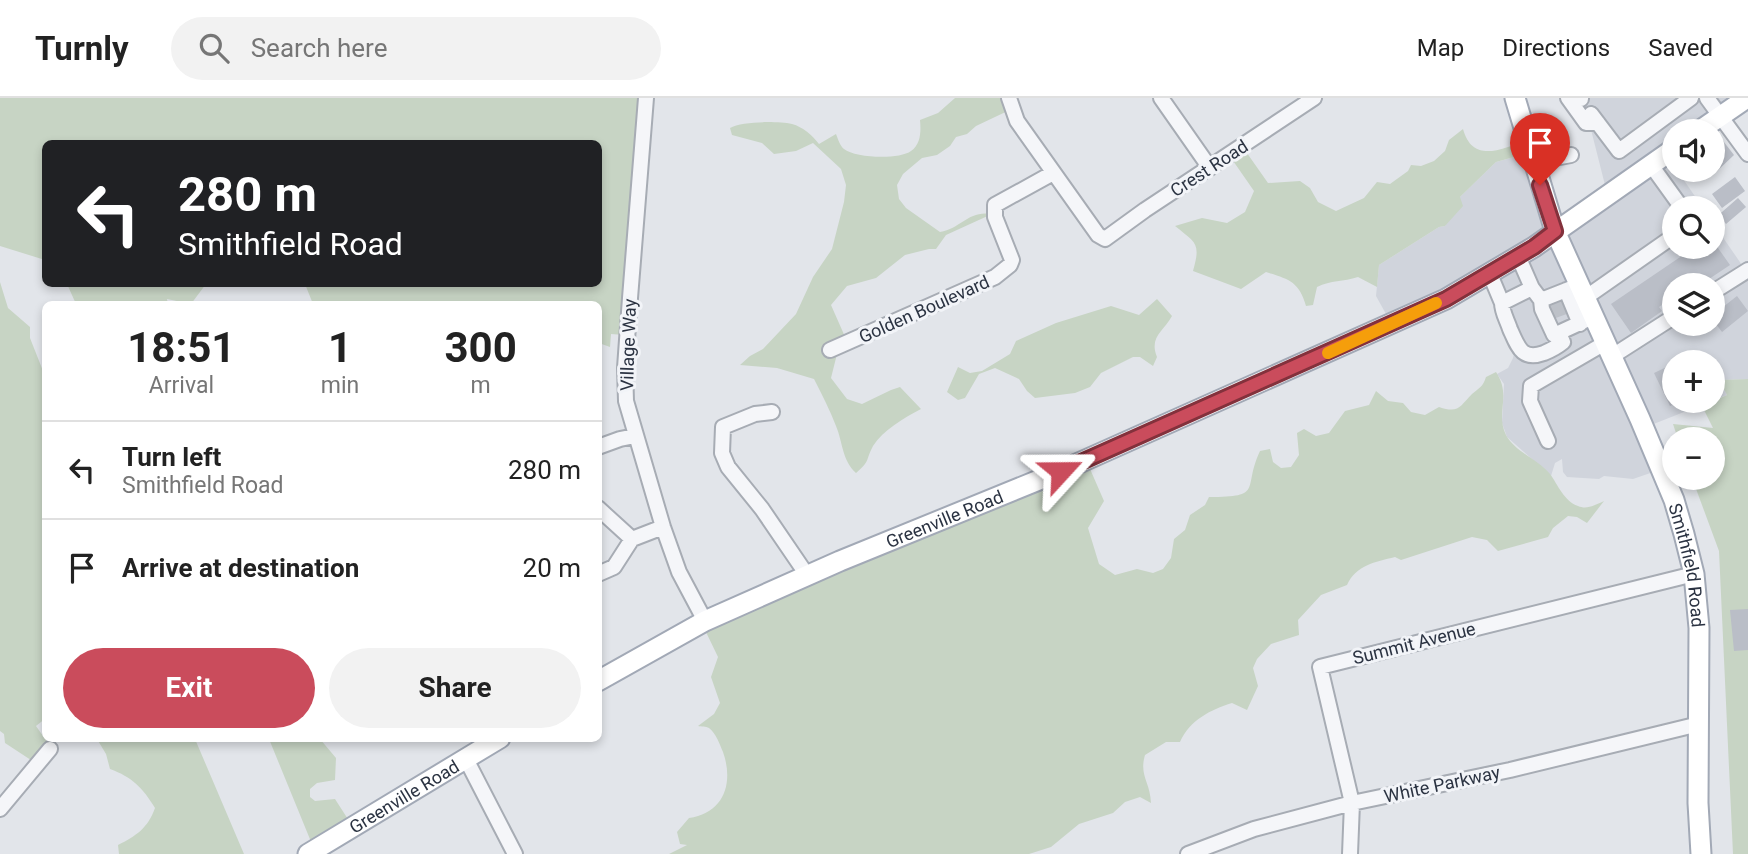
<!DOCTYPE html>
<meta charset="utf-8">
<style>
body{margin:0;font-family:Roboto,sans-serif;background:#f2f2f2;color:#222;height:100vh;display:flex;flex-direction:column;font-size:26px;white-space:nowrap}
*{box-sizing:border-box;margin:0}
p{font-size:23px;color:#767676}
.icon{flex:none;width:38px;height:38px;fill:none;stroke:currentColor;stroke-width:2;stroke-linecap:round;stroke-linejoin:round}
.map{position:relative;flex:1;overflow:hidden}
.sheet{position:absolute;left:42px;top:203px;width:560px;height:441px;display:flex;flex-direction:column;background:#fff;border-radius:10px;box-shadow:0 4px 10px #0003}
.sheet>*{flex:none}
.banner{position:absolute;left:42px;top:42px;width:560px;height:147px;border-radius:10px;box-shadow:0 4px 10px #0003;background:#202124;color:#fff;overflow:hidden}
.tools{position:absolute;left:1662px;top:21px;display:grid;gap:14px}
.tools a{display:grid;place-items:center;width:63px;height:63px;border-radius:50%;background:#fff;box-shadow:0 4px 10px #0003;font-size:35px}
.pin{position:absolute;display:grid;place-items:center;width:60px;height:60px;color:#fff;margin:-72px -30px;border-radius:50% 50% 50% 0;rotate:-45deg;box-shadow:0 0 7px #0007}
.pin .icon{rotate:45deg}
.me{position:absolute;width:77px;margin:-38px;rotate:66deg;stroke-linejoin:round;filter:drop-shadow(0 0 5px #0008)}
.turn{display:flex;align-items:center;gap:24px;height:147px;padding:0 21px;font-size:32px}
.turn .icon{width:91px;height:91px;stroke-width:2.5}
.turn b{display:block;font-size:49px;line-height:60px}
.eta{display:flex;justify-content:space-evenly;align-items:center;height:119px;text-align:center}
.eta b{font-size:42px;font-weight:700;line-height:49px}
.button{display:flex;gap:14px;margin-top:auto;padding:14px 21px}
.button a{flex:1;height:80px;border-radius:42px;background:#ca4c5c;color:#fff;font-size:28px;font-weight:700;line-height:80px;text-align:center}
.button a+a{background:#f2f2f2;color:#222}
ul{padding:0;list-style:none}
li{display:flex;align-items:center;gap:21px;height:98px;padding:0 21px;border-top:2px solid #e0e0e0}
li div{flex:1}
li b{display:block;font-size:26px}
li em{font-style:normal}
header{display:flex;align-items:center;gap:42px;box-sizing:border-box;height:98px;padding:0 35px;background:#fff;border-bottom:2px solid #e0e0e0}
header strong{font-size:33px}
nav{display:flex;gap:38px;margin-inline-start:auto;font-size:24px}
.search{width:490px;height:63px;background:#f2f2f2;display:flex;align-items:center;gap:18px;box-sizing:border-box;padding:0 24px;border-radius:38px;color:#767676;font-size:26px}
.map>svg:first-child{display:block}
</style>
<header>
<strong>Turnly</strong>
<div class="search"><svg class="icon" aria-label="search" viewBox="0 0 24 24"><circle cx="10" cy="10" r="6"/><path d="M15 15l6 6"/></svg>Search here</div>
<nav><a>Map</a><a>Directions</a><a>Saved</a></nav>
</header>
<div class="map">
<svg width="1748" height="756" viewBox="0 0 1748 756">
<rect width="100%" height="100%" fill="#e2e5ea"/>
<path fill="#d0d4dc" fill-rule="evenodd" d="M1583,0H1748L1709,33H1675V58L1670,62L1703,110H1675V149H1713V125L1744,170L1748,168V281L1720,282L1727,297L1646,329L1662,371L1633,381L1604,378L1599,381L1567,379L1563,374L1562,361L1555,365L1551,378L1507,339L1502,325L1504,286L1497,276L1508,270L1513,260L1515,250L1500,214L1486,189L1478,186L1391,225L1376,198L1379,167L1439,129L1445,128L1460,99L1496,64L1532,54L1554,127L1607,95ZM1675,187H1713V226H1675ZM1675,264H1713V303H1675Z"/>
<path fill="#c7d4c4" d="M0,0H644L624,237L611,236L610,249L599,245L598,206H313L305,186H598V46H46L45,162L0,148Z
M955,0H1008L1014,10L976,28L967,36L956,39L950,48L937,57L922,60L903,76L897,87L899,101L906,110L940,134C962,130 968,112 992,116L946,137L936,151H929L905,157L876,180L847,188L831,207L846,241L839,248L831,280L847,301L862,306L891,292L900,289L921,311C904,320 883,332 873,348C865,363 871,362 856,375C842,362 843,345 836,328C830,312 822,297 814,281L777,270L740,267L750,258L763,251L796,216L813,179L832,151L844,104L846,87L841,71L813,45L796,53L774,56L762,45L732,37L730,30C742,23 777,23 792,26C803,29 812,37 819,46L836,36C838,41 840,48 844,51C855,60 899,62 911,53C921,46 921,33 920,22L938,15Z
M1463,31C1473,67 1503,50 1528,42L1532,54L1496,64L1460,99L1463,108L1445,128L1439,129L1379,167L1377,189L1358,179C1343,184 1331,182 1317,189L1313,207L1306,208C1299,183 1288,181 1266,174L1241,191L1193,173C1201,145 1196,145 1175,128L1202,120L1227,125L1245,114L1254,93L1229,57L1242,48L1268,85L1300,83L1310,90L1318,104L1336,113L1364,100L1377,84L1390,86L1408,73L1411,67L1421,68L1434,63L1445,53L1449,42Z
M0,184L8,210L30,229V240L45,278L46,620L36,628L50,648L37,666L5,645L4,636L0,633Z
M67,186H206L191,206L167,201L168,206H76Z
M1157,201L1172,218C1163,234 1149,239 1157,259L1153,268L1140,259H1133L1101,275L1090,289L1075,295L1035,300L1027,293L1019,281L995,270L979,276L965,300L958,302L947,294L958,269L970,275L982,273L1010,256L1016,243L1056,225L1111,208L1139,217Z
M1496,274C1512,298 1495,314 1506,337C1515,354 1538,361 1550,376C1558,387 1564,403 1578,408C1587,412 1595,407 1604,403L1587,425L1577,419L1568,418L1553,430L1548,439L1498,453L1487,442L1472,439L1401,462L1395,459C1375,464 1356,467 1347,487L1321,497L1298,522L1299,537L1271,546L1257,561L1253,570L1258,588L1247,612L1232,605C1210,612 1190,622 1180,644H1166L1145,657C1139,678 1150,683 1151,705L1140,699L1125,704L1113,715L1079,726L1051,749L1029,756H669L687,747L680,746L677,734L689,720C724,715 734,685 723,654C720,647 716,635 709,630C706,628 701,629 698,628L714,616L720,605L711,579L718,559L705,532L1087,364L1104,403L1088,430L1099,466L1115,477L1137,471L1153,475L1163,471L1171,460L1174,441L1185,432L1190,417L1205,407L1209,399C1265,399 1242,391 1260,353L1270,351L1273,364L1281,370L1291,369L1299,357L1297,335L1304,331L1316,338L1329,335L1345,313L1369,307L1376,293L1388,303L1403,305L1411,314L1425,317L1439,309C1459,316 1460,308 1472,296C1479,290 1483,289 1486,279Z
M1748,281V756H1733L1719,453L1692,380H1713V341H1678L1673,326L1713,330L1702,308L1727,297L1719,282Z
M97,641H195L244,756H119L118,747C136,738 148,730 155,710C143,690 132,679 110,671L106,656Z
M269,641H320L336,660L335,682L317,685L310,691V699L315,703L335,701L353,729L314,751Z"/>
<path fill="#babec7" d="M1720,39L1734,57L1715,75L1713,44Z
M1735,79L1745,93L1722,110L1712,96Z
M1738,100L1746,109L1726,126L1721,120L1716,124L1714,121Z
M1713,143L1730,167L1700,187H1675V198L1659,209L1662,213L1631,235L1611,206L1695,149H1713Z
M1737,198L1748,213L1722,234L1713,222V217Z
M1675,265V303H1681L1670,308L1654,275Z
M1748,511V552L1734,553L1730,512Z"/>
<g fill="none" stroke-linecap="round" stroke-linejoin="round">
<path stroke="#bdc1c8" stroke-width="14" stroke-dasharray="14 7" stroke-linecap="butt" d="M1556,205L1562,221"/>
<defs>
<path id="minor" d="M646,0L630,200L625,270L626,303L663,429L679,474L705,523
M1009,0L1017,23L1098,137L1105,141L1145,112L1314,0
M1161,0L1210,70
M1568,0L1586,25H1598
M1580,0L1581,1
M1707,0L1748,56
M1591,16L1619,53L1691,0
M1533,64L1571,57
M1651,67L1682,110
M1518,158L1532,190
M1489,174L1502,205L1532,190L1541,202L1579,187
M1566,192L1580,226
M1713,194L1748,172
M1585,200L1675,137
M1541,202L1542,211L1554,237L1593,219
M1502,205C1502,214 1507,222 1510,231C1518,249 1522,263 1544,255C1551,252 1557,249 1563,244L1559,235
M830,252L995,179L1010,167L1012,162L995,119V107L1053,75
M1611,259L1675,218
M772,314L755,316L723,329L722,355L728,369L762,411L807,477
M1548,343L1530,303L1531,288L1605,245
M598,349L620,341L635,338
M598,410L632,441
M598,476L614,469L632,441L663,429
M466,661L515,756
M0,711L50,651
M1188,756L1254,731L1352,705L1510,672L1699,626
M1350,756L1352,705L1320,569L1694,476"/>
<g id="major">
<path id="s1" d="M1515,0L1555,133L1640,321L1674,402L1684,436L1694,476L1699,530L1698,705L1701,756"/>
<path d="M1699,33L1747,0"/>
<path id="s2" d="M598,583L705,523L840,463L1061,373L1446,201L1534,149L1675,50"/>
<path id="s3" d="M308,756L500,640"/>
</g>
</defs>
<use href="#minor" stroke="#a7acb4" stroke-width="18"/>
<use href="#major" stroke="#a2a9b6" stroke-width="23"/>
<use href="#minor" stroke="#f5f6f9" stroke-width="14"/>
<use href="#major" stroke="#fff" stroke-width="19"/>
</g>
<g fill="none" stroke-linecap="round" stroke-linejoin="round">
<defs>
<path id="route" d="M1061,373L1446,201L1534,149L1555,133L1540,87"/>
</defs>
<use href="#route" stroke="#83313c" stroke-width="18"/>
<use href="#route" stroke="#ca4c5c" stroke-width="12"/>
<path stroke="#f59e0b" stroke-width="12" d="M1328,255L1436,205"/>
</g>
<g text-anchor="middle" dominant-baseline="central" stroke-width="6" stroke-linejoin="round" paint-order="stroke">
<g font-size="18" fill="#2b3342" stroke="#f2f4f8">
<text transform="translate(1209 70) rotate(-33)">Crest Road</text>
<text transform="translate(924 211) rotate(-24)">Golden Boulevard</text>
<text transform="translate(628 247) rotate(-88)">Village Way</text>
<text stroke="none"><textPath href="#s2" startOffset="383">Greenville Road</textPath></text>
<text stroke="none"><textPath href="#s1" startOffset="500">Smithfield Road</textPath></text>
<text transform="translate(1414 545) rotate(-14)">Summit Avenue</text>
<text transform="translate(1442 686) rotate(-12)">White Parkway</text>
<text stroke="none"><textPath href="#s3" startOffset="112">Greenville Road</textPath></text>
</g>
</g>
</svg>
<div class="tools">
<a><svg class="icon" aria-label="sound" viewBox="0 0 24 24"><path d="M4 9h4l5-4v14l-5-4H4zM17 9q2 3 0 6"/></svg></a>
<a><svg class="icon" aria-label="search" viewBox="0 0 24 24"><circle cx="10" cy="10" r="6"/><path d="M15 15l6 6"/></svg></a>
<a><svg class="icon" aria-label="layers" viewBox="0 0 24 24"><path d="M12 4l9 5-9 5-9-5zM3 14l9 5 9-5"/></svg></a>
<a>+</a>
<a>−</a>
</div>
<div class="pin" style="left:1540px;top:87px;background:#d93025"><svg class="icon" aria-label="arrive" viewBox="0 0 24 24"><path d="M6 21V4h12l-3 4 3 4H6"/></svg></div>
<svg class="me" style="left:1061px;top:373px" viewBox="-20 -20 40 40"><path d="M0-17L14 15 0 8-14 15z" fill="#ca4c5c" stroke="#fff" stroke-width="4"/></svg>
<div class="banner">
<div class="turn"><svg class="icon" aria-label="left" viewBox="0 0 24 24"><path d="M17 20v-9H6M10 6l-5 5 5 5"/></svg><div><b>280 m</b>Smithfield Road</div></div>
</div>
<section class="sheet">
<div class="eta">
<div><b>18:51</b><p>Arrival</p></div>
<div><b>1</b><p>min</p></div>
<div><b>300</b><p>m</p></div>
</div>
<ul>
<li><svg class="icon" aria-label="left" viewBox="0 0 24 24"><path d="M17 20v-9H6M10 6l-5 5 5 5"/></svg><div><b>Turn left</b><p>Smithfield Road</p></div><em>280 m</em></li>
<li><svg class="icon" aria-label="arrive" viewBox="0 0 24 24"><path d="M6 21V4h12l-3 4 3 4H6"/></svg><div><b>Arrive at destination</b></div><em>20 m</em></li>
</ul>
<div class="button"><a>Exit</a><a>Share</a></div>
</section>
</div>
